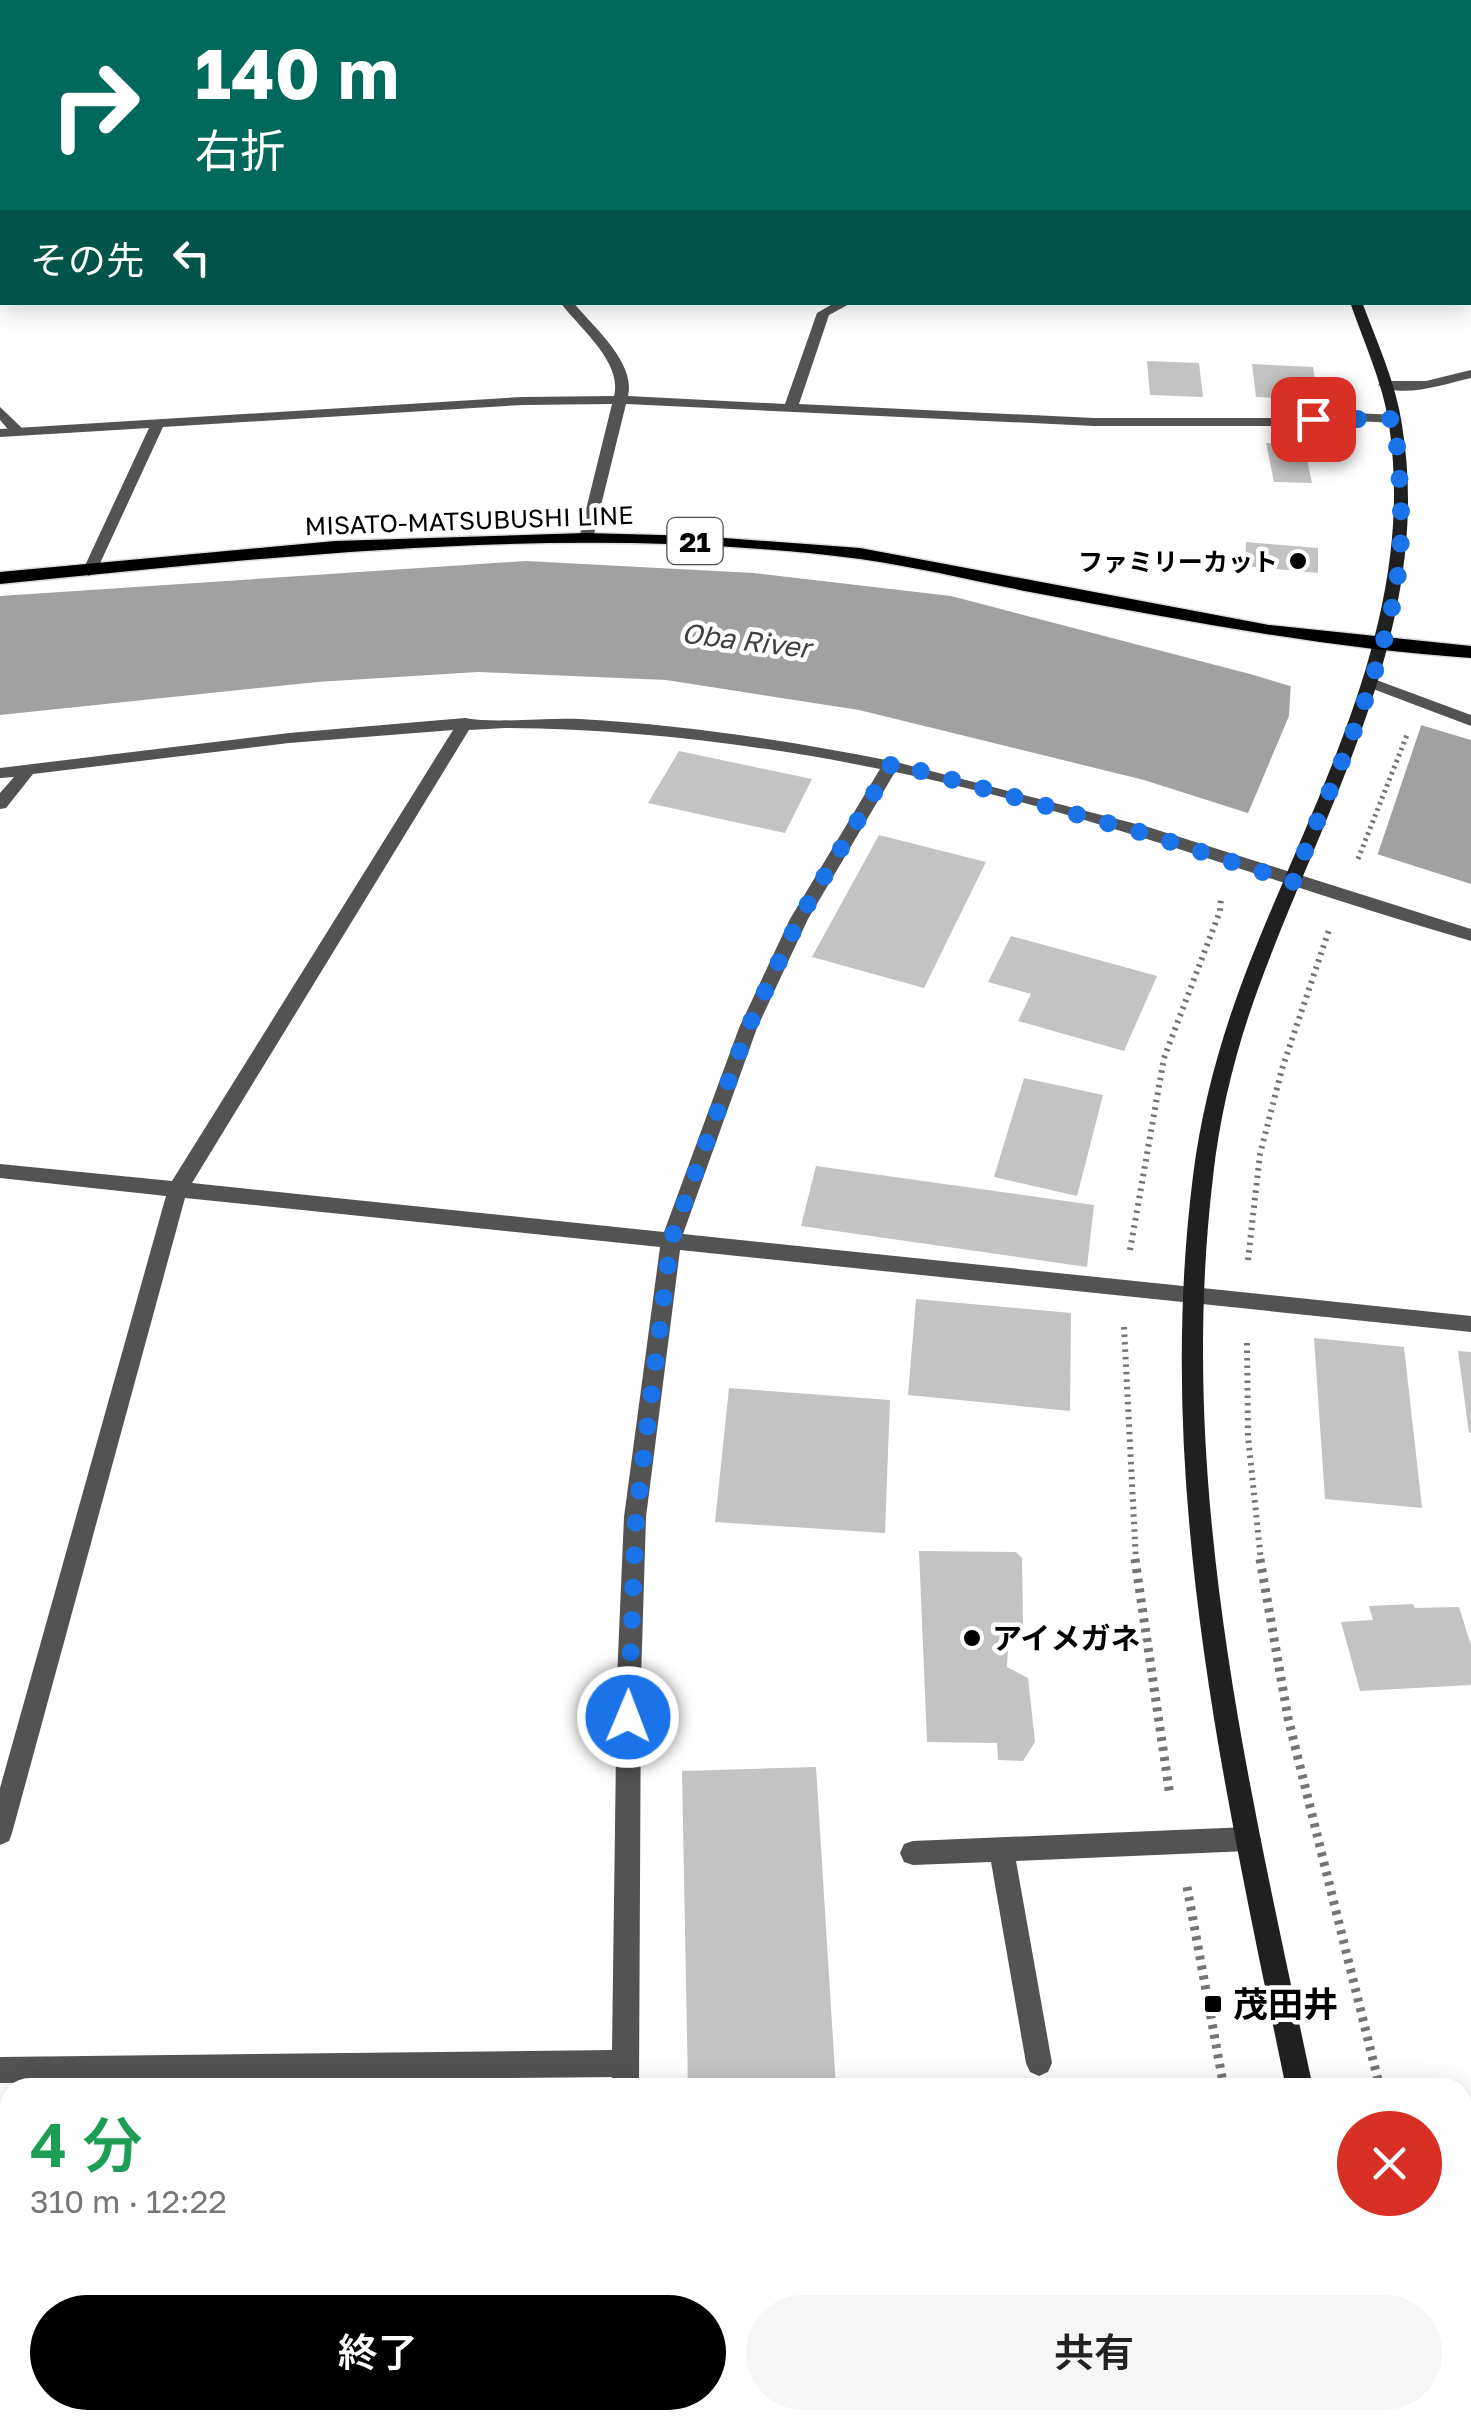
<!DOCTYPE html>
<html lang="ja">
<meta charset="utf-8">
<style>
body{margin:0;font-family:"Golos Text","Noto Sans JP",sans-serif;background:#f6f6f6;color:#222;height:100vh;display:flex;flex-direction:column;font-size:38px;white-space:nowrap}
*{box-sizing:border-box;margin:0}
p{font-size:32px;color:#767676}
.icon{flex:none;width:55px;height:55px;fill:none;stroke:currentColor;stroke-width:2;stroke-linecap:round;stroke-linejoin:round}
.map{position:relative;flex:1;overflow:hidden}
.side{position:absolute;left:0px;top:2078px;width:1472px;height:352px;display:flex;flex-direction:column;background:#fff;border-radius:30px 30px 0 0;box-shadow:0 5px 25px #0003}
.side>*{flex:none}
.top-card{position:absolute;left:0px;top:0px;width:1472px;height:305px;box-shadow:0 5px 25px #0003;background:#00695c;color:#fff;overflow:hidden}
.pin{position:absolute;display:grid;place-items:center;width:85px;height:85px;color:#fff;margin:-42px;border-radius:20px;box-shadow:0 5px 15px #0006}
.me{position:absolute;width:110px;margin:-55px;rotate:1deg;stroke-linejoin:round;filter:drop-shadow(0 0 8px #0008)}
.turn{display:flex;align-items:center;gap:35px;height:210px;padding:0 30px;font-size:45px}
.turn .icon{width:130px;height:130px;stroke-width:2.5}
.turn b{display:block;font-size:70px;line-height:85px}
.then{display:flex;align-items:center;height:95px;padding:0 30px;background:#0003;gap:20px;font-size:38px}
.round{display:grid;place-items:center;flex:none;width:105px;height:105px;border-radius:52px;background:#f6f6f6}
.overview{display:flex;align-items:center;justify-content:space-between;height:170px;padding:0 30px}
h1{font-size:60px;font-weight:600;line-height:75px;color:#1e9e55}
.primary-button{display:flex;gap:20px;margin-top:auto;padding:20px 30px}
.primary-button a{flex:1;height:115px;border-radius:60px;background:#000;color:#fff;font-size:40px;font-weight:600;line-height:115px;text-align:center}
.primary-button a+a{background:#f6f6f6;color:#222}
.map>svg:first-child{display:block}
</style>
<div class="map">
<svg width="1471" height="2428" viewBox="0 0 1471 2428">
<rect width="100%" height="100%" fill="#fff"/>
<path fill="#a1a1a1" d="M526,561L754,573L951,596L1250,674L1471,740V884L1144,780L859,710L666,680L478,672L317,682L0,715V596Z"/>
<path fill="#fff" d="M1291,681L1423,720L1376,859L1246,818L1289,716Z"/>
<path fill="#c3c3c3" d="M1147,361L1199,363L1203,397L1150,395Z
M1252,364L1313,367L1318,400L1256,397Z
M1266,443L1304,445L1312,483L1274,482Z
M1246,542L1318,548V573L1245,566Z
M679,751L812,779L785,833L648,803Z
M879,835L986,862L924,988L812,957Z
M1011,936L1157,976L1124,1051L1018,1021L1031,994L988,982Z
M1024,1078L1103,1095L1077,1196L994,1177Z
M816,1166L1094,1205L1087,1267L801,1226Z
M916,1299L1071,1313L1070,1411L908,1395Z
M1314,1338L1404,1347L1422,1508L1325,1499Z
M1458,1351L1471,1352V1433H1469Z
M729,1388L890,1400L885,1533L715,1522Z
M919,1551L1016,1552L1022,1558L1023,1627L1009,1633L1007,1667L1028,1678L1035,1742L1023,1761L998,1760L997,1743L927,1742Z
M1413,1604L1415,1608L1459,1607L1471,1645V1685L1360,1691L1341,1622L1373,1620L1369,1606Z
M816,1767L836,2088H688L682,1771Z
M274,2420H486V2428H273Z
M991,2420H1178L1179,2428H991Z"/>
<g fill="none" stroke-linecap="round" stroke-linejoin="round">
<defs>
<path id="primary" d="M586,533L697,536L860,548L1269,625L1471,646V658C1322,648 1177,619 1030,592C974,581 917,567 860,559C574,522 284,556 0,584V572L335,541Z"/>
</defs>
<use href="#primary" stroke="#dbdbdb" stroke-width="3"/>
<path stroke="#757575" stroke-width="4" stroke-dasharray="1 2.5" stroke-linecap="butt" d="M888,0L893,2"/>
<path stroke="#757575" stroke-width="5" stroke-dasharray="2.5 4" stroke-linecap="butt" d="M1358,859L1407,735"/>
<path stroke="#757575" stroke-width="6" stroke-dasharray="2.5 5" stroke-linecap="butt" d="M1130,1250L1164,1058L1220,911L1221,896
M1248,1260L1260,1154L1282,1069L1329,930
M1124,1327L1136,1561
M1247,1343L1248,1436L1261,1561"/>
<path stroke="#757575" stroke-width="9" stroke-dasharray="4 6" stroke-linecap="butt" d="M1135,1559L1170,1796
M1260,1559L1288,1718L1380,2088
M1187,1887L1224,2088
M1285,2420L1287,2428
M1457,2420L1459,2428"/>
<path fill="#535353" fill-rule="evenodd" d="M558,0H572L573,2H560Z
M0,407L22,428V434H12L0,420Z
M1248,1827L1257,1831L1261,1839L1257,1847L1248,1851L1016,1861L1052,2063L1048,2072L1039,2076L1030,2072L1026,2063L991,1862L913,1865L904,1862L900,1853L904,1844L913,1841Z
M810,2420H840L841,2428H811Z"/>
<path fill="#535353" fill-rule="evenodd" d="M40,0H53L54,2H42Z
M75,0H88L89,2H77Z
M1470,42H1471V48H1470Z
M2,248V256L0,257V249Z
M560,302H573C593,327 636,362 628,396L785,404L817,313L836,302H853L829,315L799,404L1094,418H1291L1335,412L1395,415L1402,419L1395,423L1335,420L1291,426H1094L626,404L593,538L586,542L579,538L612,404L522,405L163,427L96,572L89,576L82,572L149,428L0,437V429L522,397L614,396C623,362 579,328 560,302Z
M1471,370V378C1444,384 1403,399 1378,385L1385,381H1426Z
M1371,678L1471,715V726L1365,686V680Z
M465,718C498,724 545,717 580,719C684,725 785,740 886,760L892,758L900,763L1148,827L1471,929V941C1279,886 1092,812 895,772L808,919L757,1028L683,1234L1471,1316V1332L680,1250L646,1517L641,1679L639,2088H611L612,2077L0,2083V2057L612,2050L617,1679L624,1517L660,1247L185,1198L12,1833L9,1841L0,1845V1788L166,1196L0,1178V1164L172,1181L453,730L289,743L33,774L6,808L0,809V793L14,777L0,778V768L289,733ZM505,728C632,729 756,744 880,769L790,919L739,1028L664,1232L192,1183L469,730Z
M1462,2182H1471V2210H1462Z
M612,2420H642L643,2428H613Z"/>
<path fill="#202020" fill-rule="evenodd" d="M1162,0H1173L1174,2H1164Z
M1470,242L1471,243V251L1470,250Z
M1350,302H1362C1377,342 1396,383 1402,425C1435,626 1324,807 1258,989C1236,1049 1220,1113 1213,1177C1176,1488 1249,1785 1313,2088H1286C1224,1787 1154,1484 1193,1176C1201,1112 1218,1048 1240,988C1307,807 1419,627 1389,425C1383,383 1364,343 1350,302Z
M1357,2420H1387L1389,2428H1359Z"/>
<use href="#primary" fill="#000" fill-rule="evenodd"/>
</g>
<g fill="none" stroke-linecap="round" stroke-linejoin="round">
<path stroke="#1a73e8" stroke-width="18" stroke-dasharray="0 32.4" d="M628,1717L636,1517L671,1240L748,1028L799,919L892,763L1147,834L1293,882C1330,785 1378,690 1396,587C1406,532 1399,475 1395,419H1313"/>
</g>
<g fill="#000" stroke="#fff" stroke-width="4">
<circle cx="1298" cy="561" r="10"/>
<circle cx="972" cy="1638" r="10"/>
<rect x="1203" y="1994" width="20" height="20" rx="5"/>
</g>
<g text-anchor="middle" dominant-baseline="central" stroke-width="9" stroke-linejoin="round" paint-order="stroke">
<g font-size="25" fill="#000" stroke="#fff">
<text transform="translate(469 520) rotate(-2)">MISATO-MATSUBUSHI LINE</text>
</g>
<g font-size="25" font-weight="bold" fill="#000" stroke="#fff" text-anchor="end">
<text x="1278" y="561">ファミリーカット</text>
</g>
<rect fill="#fff" stroke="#4c4c4c" stroke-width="2.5" x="667.5" y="518" width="55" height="46" rx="8"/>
<g font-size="28" font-weight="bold" fill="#000">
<text x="695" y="541">21</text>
</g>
<g font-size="28" font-style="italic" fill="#424242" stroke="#fff">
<text transform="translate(746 640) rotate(7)">Oba River</text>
</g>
<g font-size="30" font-weight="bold" fill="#000" stroke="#fff" text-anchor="start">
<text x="992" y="1638">アイメガネ</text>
</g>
<g font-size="35" font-weight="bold" fill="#000" stroke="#fff" text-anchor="start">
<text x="1233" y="2004">茂田井</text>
</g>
</g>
</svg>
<div class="pin" style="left:1313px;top:419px;background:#d93025"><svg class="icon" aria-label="arrive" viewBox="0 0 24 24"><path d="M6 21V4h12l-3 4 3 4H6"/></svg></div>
<svg class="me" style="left:628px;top:1717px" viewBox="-20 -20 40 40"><circle r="17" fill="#1a73e8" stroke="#fff" stroke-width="3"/><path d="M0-11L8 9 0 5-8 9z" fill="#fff"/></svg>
<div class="top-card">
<div class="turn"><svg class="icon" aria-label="right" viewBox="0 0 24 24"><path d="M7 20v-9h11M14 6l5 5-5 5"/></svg><div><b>140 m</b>右折</div></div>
<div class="then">その先<svg class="icon" aria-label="left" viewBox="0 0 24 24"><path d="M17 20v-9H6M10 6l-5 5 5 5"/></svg></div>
</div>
<section class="side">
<div class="overview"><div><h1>4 分</h1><p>310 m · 12:22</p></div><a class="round" style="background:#d93025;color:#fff"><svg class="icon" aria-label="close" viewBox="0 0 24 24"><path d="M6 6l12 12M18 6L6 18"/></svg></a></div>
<div class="primary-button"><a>終了</a><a>共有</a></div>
</section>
</div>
